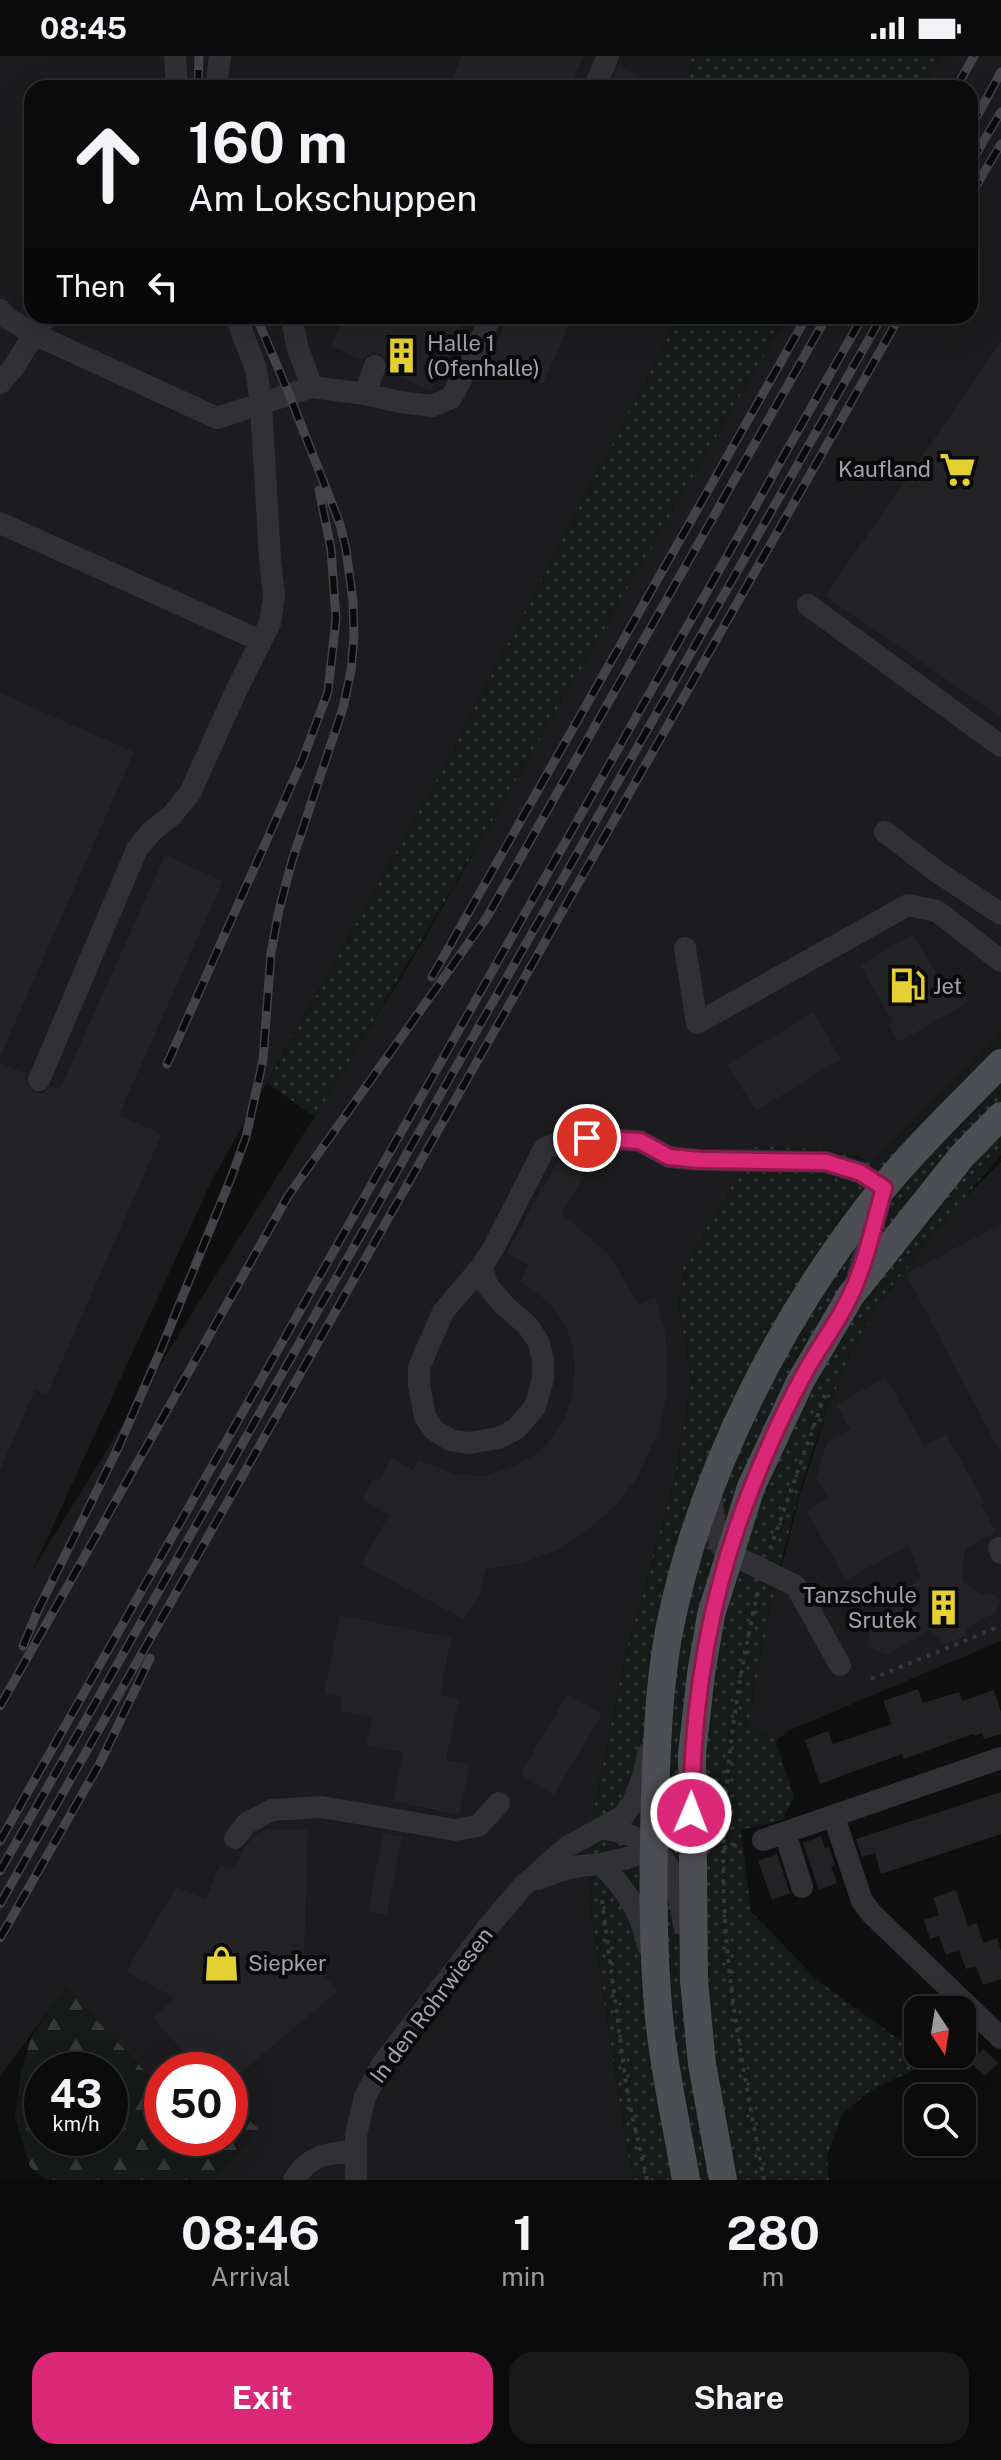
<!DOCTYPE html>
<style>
body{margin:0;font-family:"Public Sans",sans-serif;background:#19191a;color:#f1f3f6;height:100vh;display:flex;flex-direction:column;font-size:30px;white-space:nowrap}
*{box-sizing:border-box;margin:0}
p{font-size:26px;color:#9a9b9d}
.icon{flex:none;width:44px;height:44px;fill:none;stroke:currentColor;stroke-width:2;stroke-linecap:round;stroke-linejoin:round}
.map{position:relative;height:2124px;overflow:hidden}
.details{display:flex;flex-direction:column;background:#0b0b0c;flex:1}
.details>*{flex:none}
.guide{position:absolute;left:24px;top:24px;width:954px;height:244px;border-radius:24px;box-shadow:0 8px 32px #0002,0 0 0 2px #2b2b2d;background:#0b0b0c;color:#f1f3f6;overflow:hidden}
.needle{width:52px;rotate:168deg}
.tools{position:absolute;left:904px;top:1940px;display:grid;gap:16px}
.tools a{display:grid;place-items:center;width:72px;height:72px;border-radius:16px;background:#0b0b0c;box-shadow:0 8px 32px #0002,0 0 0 2px #2b2b2d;font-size:40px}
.speed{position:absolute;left:24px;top:1996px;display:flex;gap:16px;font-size:40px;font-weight:700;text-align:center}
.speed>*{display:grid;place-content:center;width:104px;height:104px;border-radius:50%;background:#0b0b0c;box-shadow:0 8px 32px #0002,0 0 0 2px #2b2b2d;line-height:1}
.speed small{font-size:20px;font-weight:400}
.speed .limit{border:12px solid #d22;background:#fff;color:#111}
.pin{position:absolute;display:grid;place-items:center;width:68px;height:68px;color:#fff;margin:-34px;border:4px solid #fff;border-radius:50%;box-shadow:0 2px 8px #0007}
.me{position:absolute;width:88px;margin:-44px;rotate:1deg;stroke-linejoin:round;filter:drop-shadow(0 0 6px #0008)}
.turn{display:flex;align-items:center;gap:28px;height:168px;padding:0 32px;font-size:36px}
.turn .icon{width:104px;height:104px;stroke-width:2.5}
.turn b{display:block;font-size:56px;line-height:68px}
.then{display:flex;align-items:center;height:76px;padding:0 32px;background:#0003;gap:16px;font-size:30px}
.eta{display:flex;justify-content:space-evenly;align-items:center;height:136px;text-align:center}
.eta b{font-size:48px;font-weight:700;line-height:56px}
.primary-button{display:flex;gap:16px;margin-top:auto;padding:16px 32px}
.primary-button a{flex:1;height:92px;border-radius:24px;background:#db2777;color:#fff;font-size:32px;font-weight:700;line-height:92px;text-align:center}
.primary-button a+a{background:#19191a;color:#f1f3f6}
.status{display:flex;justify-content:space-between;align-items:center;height:56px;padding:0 40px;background:#0b0b0c;direction:ltr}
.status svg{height:22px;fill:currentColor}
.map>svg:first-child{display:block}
</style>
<div class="status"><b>08:45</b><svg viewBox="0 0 49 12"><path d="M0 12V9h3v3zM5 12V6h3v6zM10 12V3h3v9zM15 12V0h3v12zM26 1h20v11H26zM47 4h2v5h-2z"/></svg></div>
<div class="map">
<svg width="1001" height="2124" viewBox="0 0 1001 2124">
<defs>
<pattern id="grass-dots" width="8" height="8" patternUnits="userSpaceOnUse" patternTransform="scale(2)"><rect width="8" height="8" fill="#161a18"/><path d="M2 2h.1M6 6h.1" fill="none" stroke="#353837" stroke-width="1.8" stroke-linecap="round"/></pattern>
<pattern id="forest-firs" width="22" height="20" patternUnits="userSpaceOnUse" patternTransform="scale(2)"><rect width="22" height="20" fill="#161a18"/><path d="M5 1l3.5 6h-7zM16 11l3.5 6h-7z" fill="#353837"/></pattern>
</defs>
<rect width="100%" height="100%" fill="#0f0f10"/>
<path fill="#1c1b1d" d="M0,0H692L687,32H32V260H679L442,714L211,1126L33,1513L413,902L646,499L787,260H970V32H923L943,0H1001V977L872,1107L855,1099L678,1248L691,1320L676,1418L625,1600L592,1761L589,1844L626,2089L634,2124H214L257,2073L233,2052L230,2054V2014H162V2033L66,1932L0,2020Z
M1001,1106V1585L788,1675L776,1685L748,1669L765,1576L799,1442L834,1333L875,1252L955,1151Z"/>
<path fill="url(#grass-dots)" d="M692,0H943L923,32H687Z
M679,260H787C629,527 477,797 315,1061L267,1027L442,714Z
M1001,977V1099C970,1135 940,1170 911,1207C899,1223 883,1238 874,1255C803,1381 774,1528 749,1668L776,1685L794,1740L783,1764L741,1774L751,1856L817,1924L930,2006L870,2035L843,2057L827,2100L829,2124H634L626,2089L589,1844L592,1761L625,1600L676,1418L691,1320L678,1248L683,1211L755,1091C796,1091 834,1090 872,1107Z"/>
<path fill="url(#forest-firs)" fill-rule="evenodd" d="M66,1932L162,2033V2082H230V2054L233,2052L258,2072L214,2124H46L30,2111L15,2061L21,2015L32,1979ZM42,2014H110V2082H42Z"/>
<path fill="#232224" d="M462,0H584L569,32H447Z
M618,11L666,32H609Z
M345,260H466L431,335L388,316L389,307L380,297L372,296L362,304L331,290Z
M508,260H573L543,328L489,304Z
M1001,286V661L825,540Z
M0,637L134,696L0,1001Z
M165,799L223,825L119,1059L162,1078L47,1339L35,1334L0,1414V1007L26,1018L25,1026L33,1036L41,1038L52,1030L60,1033Z
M913,878L945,933L958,926L969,946L899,986L888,968L893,966L860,909Z
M813,956L841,1003L756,1055L727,1009Z
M558,1104L584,1120L561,1157L609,1199L639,1249L655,1241L665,1275L667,1299V1336L660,1372L637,1422L615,1450L590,1472L556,1494L523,1507L486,1513L478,1542L463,1563L361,1508L389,1459L362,1443L374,1422L380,1425L391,1402L413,1414L419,1404L454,1418L483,1420L510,1412L535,1399L546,1389L563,1366L572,1340L575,1312L574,1298L567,1272L551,1248L520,1225L529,1209L506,1198Z
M1001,1168V1398L906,1218Z
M886,1321L924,1390L946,1378L985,1447L981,1448L996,1476L965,1493L962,1525L983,1539L990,1536L1000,1544L996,1556L966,1572L967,1579L945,1589L929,1574L887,1599L868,1590L869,1562L895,1548L898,1536L921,1522L909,1489L846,1524L806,1454L828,1442L816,1423L827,1386L850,1373L836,1349Z
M340,1559L451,1582L440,1639L459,1643L446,1704L470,1709L459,1759L393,1745L403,1696L366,1689L372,1661L340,1655L343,1641L324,1638Z
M918,1633L923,1647L959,1636L962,1645L994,1634L1001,1656V1678L984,1683L982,1677L974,1680L973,1678L904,1703L902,1698L820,1728L805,1684L828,1675L833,1688L892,1668L883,1645Z
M568,1638L602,1658L554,1739L520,1718Z
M1001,1736V1778L881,1818L875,1797L862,1801L856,1783Z
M266,1773H308L304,1898L338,1935L230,2026V2014H200L153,1962L175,1942L126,1916L176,1831L206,1843L220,1809L235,1813L243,1793L256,1778Z
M383,1777L402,1781L387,1859L368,1855Z
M821,1780L825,1792L829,1791L835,1809L831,1810L837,1827L819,1834L803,1787Z
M777,1798L790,1837L772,1844L758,1805Z
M956,1834L968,1870L977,1867L983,1887L997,1882L1001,1895V1923L983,1929L976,1910L966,1913L959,1894L946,1899L939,1880L930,1883L924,1864L939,1859L933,1842Z
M983,1993L998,2007L985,2020L970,2006Z"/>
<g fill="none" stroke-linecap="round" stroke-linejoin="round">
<path stroke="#36373c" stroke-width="4" stroke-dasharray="4 6" stroke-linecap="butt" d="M770,1493L826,1336
M758,1536C733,1644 718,1754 725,1864C730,1951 748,2038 764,2124
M871,1623L1001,1570
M723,1792L741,1788
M602,1844L627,2036L647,2124"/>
<path stroke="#313035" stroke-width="22" d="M175,0L177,32
M216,32L220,0
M594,32L608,0
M0,254L7,262L34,278L14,311L0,327
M47,260L34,278L217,362L312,331L365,338L375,310
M291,260L298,293L312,331
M365,338L400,346L432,350L451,342L470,307L491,260
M0,467L261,585
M808,549L1001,690
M885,776L936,815L1001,858
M685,892L697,967L908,849L937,855L1001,905
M39,1024L137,793L151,776L172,759L190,737L236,635L270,567L274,539L270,503L261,348L256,313L236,260
M482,1210L487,1229L505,1250L527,1269L538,1285L543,1303V1323L535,1351L516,1373L499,1382L469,1387L450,1384L434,1374L425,1361L419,1329V1311L443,1256L482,1210L494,1191L544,1093L569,1081L640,1085L669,1101L700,1104L826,1106L861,1117L884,1132L856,1226
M711,1436L715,1473L720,1489L729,1497L796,1530L840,1609
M999,1492L1001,1497
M834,1761L862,1845L872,1858L1001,1982
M601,1772C666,1784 674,1809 684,1869
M785,1777L802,1831
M235,1782L247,1767L272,1754L322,1751L455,1774L478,1770L499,1747
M763,1784L1001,1702
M601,1808C653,1797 673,1790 684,1734
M539,1823C559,1813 579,1809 601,1808C625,1832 642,1857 648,1890
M294,2124C309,2099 327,2097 355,2095
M356,2124V2079L365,2041L383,2007L489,1870L523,1830L567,1791L623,1760L633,1746L644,1718L648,1697"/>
<path stroke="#4d4d54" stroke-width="28" d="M686,2124C677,2070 664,2015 659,1961C652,1888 653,1813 655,1740C657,1685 659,1630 669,1575C701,1415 781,1259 883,1132C919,1088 961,1048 1001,1007
M723,2124L702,2008L694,1925L692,1698L701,1618L711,1559L751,1431L800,1326L851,1239L962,1100L1001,1060"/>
<defs>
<path id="rail" d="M198,32L199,0
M956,32L974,0
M970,73L1001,16
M970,108L1001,56
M970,140L1001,88
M529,914L900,260
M432,921L807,260
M167,1008L302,705L328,636L336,563L331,493L319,434
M23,1590L39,1552L118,1392L162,1291L231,1122L246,1081L263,1004L271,897L279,854L292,805L343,652L351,615L354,580L353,546L346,493L340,468L289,338L256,260
M0,1650L288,1140L487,861L827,260
M0,1785L863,260
M0,1815L882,260
M0,1848L534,905
M0,1882L100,1707L150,1602"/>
</defs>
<use href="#rail" stroke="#43444a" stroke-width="9"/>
<use href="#rail" stroke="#0a0a0b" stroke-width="6" stroke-dasharray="18" stroke-linecap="butt"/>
</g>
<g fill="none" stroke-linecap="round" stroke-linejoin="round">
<defs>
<path id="route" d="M587,1082L640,1085L669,1101L700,1104L826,1106L861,1117L884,1132C874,1167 867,1203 852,1236C838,1268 815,1295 800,1326C782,1359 766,1396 752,1431C710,1535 692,1646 691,1757"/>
</defs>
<use href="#route" stroke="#8e194d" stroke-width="20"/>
<use href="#route" stroke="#db2777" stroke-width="14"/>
</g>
<defs>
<symbol id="building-bare" viewBox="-9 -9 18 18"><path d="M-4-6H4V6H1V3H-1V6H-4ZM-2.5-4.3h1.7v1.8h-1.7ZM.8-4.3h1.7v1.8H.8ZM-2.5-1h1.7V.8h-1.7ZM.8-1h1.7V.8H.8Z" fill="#e4d033" stroke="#0a0a0b" stroke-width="2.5" paint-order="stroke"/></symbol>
<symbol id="supermarket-bare" viewBox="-9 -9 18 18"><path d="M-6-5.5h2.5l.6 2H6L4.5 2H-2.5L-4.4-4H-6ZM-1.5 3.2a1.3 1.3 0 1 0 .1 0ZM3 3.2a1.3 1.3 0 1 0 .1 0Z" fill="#e4d033" stroke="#0a0a0b" stroke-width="2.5" paint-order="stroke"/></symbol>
<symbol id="fuel-bare" viewBox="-9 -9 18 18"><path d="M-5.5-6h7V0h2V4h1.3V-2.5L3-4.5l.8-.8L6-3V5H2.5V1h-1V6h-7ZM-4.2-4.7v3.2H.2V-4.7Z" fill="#e4d033" stroke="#0a0a0b" stroke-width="2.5" paint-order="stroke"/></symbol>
<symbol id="shop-bare" viewBox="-9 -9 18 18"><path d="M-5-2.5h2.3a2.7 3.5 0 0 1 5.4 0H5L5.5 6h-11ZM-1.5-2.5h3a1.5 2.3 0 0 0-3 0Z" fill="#e4d033" stroke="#0a0a0b" stroke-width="2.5" paint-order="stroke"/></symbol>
</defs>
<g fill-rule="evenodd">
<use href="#building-bare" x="376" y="274" width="51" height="51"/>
<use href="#supermarket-bare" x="932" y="388" width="51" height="51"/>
<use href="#fuel-bare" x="882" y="904" width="51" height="51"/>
<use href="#building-bare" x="918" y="1526" width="51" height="51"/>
<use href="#shop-bare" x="196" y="1882" width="51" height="51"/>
</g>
<g text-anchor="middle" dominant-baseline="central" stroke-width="8" stroke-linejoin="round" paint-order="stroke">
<g font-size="22" fill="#a1a2b0" stroke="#0a0a0b" text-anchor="start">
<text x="427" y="287">Halle 1<tspan x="427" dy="25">(Ofenhalle)</tspan></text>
<text x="931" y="413" text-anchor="end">Kaufland</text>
<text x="933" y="930">Jet</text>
<text x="917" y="1539" text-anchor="end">Tanzschule<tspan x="917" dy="25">Srutek</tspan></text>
<text x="248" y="1907">Siepker</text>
</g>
<g font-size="22" fill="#a1a2b0" stroke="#0a0a0b">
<text transform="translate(431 1949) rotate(-53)">In den Rohrwiesen</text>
</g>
</g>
</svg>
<div class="tools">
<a><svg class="needle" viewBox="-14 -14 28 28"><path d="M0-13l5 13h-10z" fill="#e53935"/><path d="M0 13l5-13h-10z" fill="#9a9b9d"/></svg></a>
<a><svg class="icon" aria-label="search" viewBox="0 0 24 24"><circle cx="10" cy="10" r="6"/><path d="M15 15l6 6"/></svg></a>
</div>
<div class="speed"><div>43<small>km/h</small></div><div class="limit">50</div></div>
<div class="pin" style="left:587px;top:1082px;background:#d93025"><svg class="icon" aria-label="arrive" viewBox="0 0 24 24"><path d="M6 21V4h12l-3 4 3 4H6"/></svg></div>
<svg class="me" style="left:691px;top:1757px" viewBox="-20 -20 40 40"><circle r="17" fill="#db2777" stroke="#fff" stroke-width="3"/><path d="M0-11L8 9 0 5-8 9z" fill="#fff"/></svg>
<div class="guide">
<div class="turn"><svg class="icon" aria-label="ahead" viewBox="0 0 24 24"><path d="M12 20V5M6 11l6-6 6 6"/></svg><div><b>160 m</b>Am Lokschuppen</div></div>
<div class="then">Then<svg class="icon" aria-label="left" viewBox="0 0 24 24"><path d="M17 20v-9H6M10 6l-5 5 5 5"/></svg></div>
</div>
</div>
<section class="details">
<div class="eta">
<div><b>08:46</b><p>Arrival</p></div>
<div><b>1</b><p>min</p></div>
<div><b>280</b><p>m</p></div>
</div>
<div class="primary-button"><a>Exit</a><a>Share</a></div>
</section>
